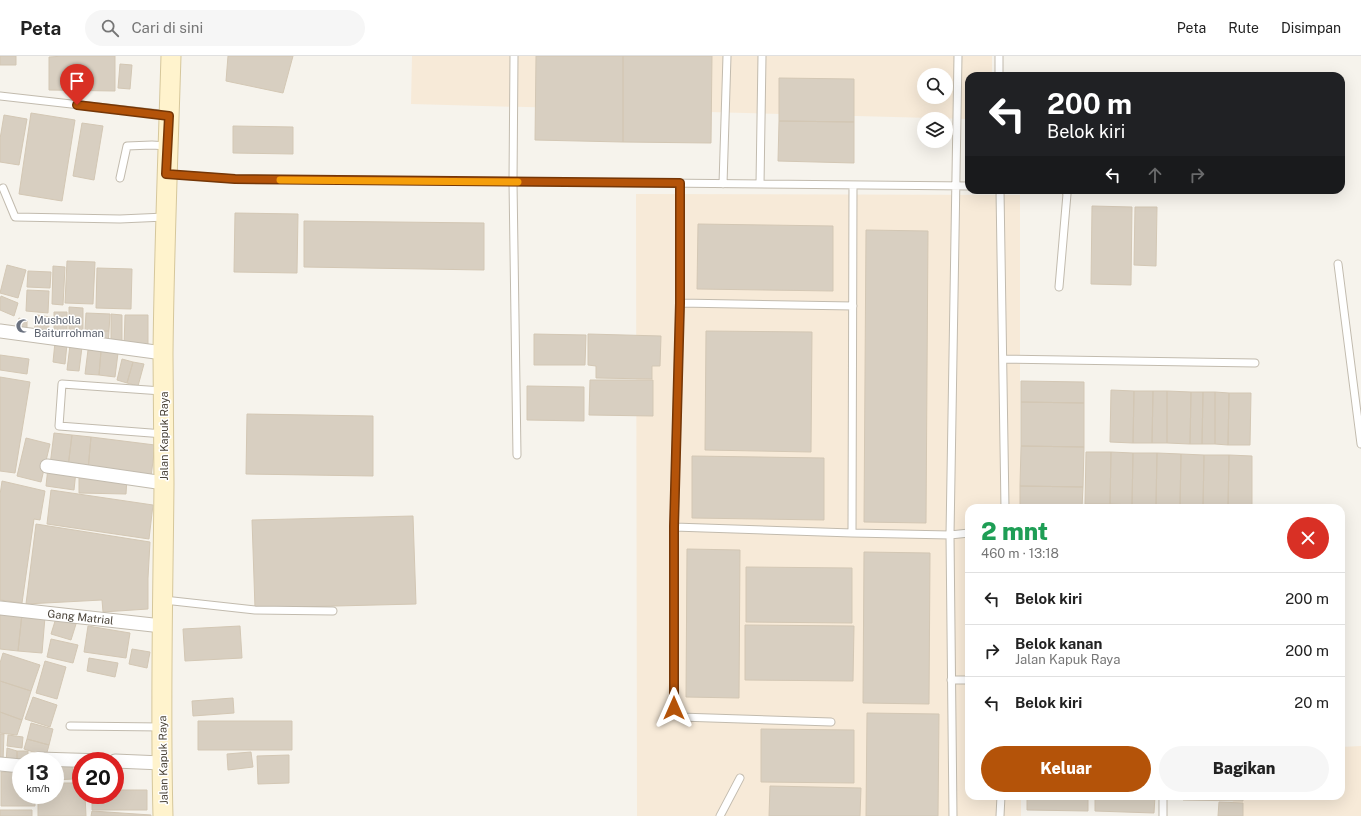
<!DOCTYPE html>
<html lang="id">
<meta charset="utf-8">
<style>
body{margin:0;font-family:"Public Sans",sans-serif;background:#f6f6f6;color:#222;height:100vh;display:flex;flex-direction:column;font-size:15px;white-space:nowrap}
*{box-sizing:border-box;margin:0}
p{font-size:13px;color:#767676}
.icon{flex:none;width:22px;height:22px;fill:none;stroke:currentColor;stroke-width:2;stroke-linecap:round;stroke-linejoin:round}
.map{position:relative;flex:1;overflow:hidden}
.details{position:absolute;left:965px;top:448px;width:380px;height:296px;display:flex;flex-direction:column;background:#fff;border-radius:12px;box-shadow:0 4px 16px #0002}
.details>*{flex:none}
.top-card{position:absolute;left:965px;top:16px;width:380px;height:122px;border-radius:12px;box-shadow:0 4px 16px #0002;background:#202124;color:#fff;overflow:hidden}
.fabs{position:absolute;left:917px;top:12px;display:grid;gap:8px}
.fabs a{display:grid;place-items:center;width:36px;height:36px;border-radius:50%;background:#fff;box-shadow:0 4px 16px #0002;font-size:20px}
.speed{position:absolute;left:12px;top:696px;display:flex;gap:8px;font-size:20px;font-weight:700;text-align:center}
.speed>*{display:grid;place-content:center;width:52px;height:52px;border-radius:50%;background:#fff;box-shadow:0 4px 16px #0002;line-height:1}
.speed small{font-size:10px;font-weight:400}
.speed .limit{border:6px solid #d22;background:#fff;color:#111}
.pin{position:absolute;display:grid;place-items:center;width:34px;height:34px;color:#fff;margin:-41px -17px;border-radius:50% 50% 50% 0;rotate:-45deg;box-shadow:0 0 4px #0007}
.pin .icon{rotate:45deg}
.me{position:absolute;width:44px;margin:-22px;rotate:0deg;stroke-linejoin:round;filter:drop-shadow(0 0 3px #0008)}
.turn{display:flex;align-items:center;gap:14px;height:84px;padding:0 16px;font-size:18px}
.turn .icon{width:52px;height:52px;stroke-width:2.5}
.turn b{display:block;font-size:28px;line-height:34px}
.lanes{display:flex;align-items:center;height:38px;padding:0 16px;background:#0003;justify-content:center;gap:20px;direction:ltr}
.lanes .off{opacity:.35}
.round{display:grid;place-items:center;flex:none;width:42px;height:42px;border-radius:21px;background:#f6f6f6}
.head{display:flex;align-items:center;justify-content:space-between;height:68px;padding:0 16px}
h1{font-size:24px;font-weight:800;line-height:30px;color:#1e9e55}
.action{display:flex;gap:8px;margin-top:auto;padding:8px 16px}
.action a{flex:1;height:46px;border-radius:24px;background:#b45309;color:#fff;font-size:16px;font-weight:800;line-height:46px;text-align:center}
.action a+a{background:#f6f6f6;color:#222}
ul{padding:0;list-style:none}
li{display:flex;align-items:center;gap:12px;height:52px;padding:0 16px;border-top:1px solid #e0e0e0}
li div{flex:1}
li b{display:block;font-size:15px}
li em{font-style:normal}
header{display:flex;align-items:center;gap:24px;box-sizing:border-box;height:56px;padding:0 20px;background:#fff;border-bottom:1px solid #e0e0e0}
header strong{font-size:19px}
nav{display:flex;gap:22px;margin-inline-start:auto;font-size:14px}
.search{width:280px;height:36px;background:#f6f6f6;display:flex;align-items:center;gap:10px;box-sizing:border-box;padding:0 14px;border-radius:22px;color:#767676;font-size:15px}
.map>svg:first-child{display:block}
</style>
<header>
<strong>Peta</strong>
<div class="search"><svg class="icon" aria-label="search" viewBox="0 0 24 24"><circle cx="10" cy="10" r="6"/><path d="M15 15l6 6"/></svg>Cari di sini</div>
<nav><a>Peta</a><a>Rute</a><a>Disimpan</a></nav>
</header>
<div class="map">
<svg width="1361" height="760" viewBox="0 0 1361 760">
<rect width="100%" height="100%" fill="#f6f3ec"/>
<path fill="#f7ead8" fill-rule="evenodd" d="M412,0H992V20H969V63L411,48ZM924,19H946V41H924Z
M636,138L1020,139V452H969V740H1021V760H637Z
M1361,690V760H1231L1234,740H1341V691Z"/>
<path fill="#d8cfc1" stroke="#d3c7b4" d="M0,0H16V9H0Z
M64,0H115V35L49,34V1Z
M228,0H293L283,37L226,25Z
M536,0H623V86L535,84Z
M623,0H712L711,87L623,86Z
M120,8L132,9L130,33L118,32Z
M779,22L854,23V66L779,65Z
M31,57L75,64L62,145L19,138Z
M4,59L27,63L19,109L0,106V83Z
M779,65L854,66V107L778,105Z
M82,67L103,70L94,124L73,120Z
M233,70L293,71V98L233,97Z
M1092,150L1132,151L1131,229L1091,228Z
M1135,151H1157L1156,210L1134,209Z
M235,157L298,158L297,217L234,216Z
M304,165L484,167V214L304,211Z
M698,168L833,170V235L697,233Z
M866,174L928,175L926,467L864,466Z
M67,205L95,206L93,248L65,247Z
M7,209L26,214L18,242L0,237Z
M53,210L65,211L63,249L52,248Z
M97,212L132,213L131,253L96,252Z
M28,215L51,216L50,232L27,231Z
M27,234L49,235L48,257L26,255Z
M1,240L18,247L14,260L0,254V244Z
M69,251L83,252V283H69Z
M54,256H67V282L54,281Z
M86,257L110,258L109,275L85,274Z
M111,258L122,259V287H111Z
M37,259L50,261L48,277L34,275Z
M125,259H148V292L124,291Z
M19,262L27,265V276L17,275Z
M98,275H109L108,289L97,288Z
M706,275L812,276L811,396L705,394Z
M85,276H94V287L85,286Z
M534,278L586,279L585,309H534Z
M588,278L661,280L660,310H652V323L596,322V310L588,309Z
M55,286L67,288L65,308L53,306Z
M70,289L82,291L79,315L67,314Z
M88,294L101,295L99,319L85,318Z
M101,295L118,297L115,321L99,319Z
M0,299L29,303L27,318L0,314Z
M122,303L133,306L127,327L117,324Z
M133,306L144,308L138,330L127,327Z
M0,321L30,326L15,417L0,415Z
M590,324H653V360L589,359Z
M1021,325L1084,326V347L1021,346Z
M527,330L584,331V365L527,364Z
M1111,334L1134,335L1133,387L1110,386Z
M1134,335H1153L1152,387H1133Z
M1153,335H1167V387H1152Z
M1167,335L1191,336L1190,388L1167,387Z
M1191,336H1203L1202,388H1190Z
M1203,336H1215V388H1202Z
M1215,336L1229,337L1228,389L1215,388Z
M1229,337H1251L1250,389H1228Z
M1021,346L1084,347V391L1021,390Z
M247,358L373,360V420L246,418Z
M54,377L72,379L68,411L50,409Z
M72,379L91,381L88,414L68,411Z
M91,381L155,389L151,421L88,414Z
M26,382L50,388L41,426L17,420Z
M1021,390L1084,391L1083,431L1020,430Z
M1086,396H1111L1110,448H1085Z
M1111,396L1133,397L1132,449L1110,448Z
M1133,397H1157L1156,449H1132Z
M1157,397L1181,398L1180,450L1156,449Z
M1181,398L1204,399L1203,451L1180,450Z
M1204,399H1229L1228,451H1203Z
M1229,399L1252,400V452L1228,451Z
M692,400L824,402V464L692,462Z
M48,411L76,415L74,434L46,430Z
M79,420L127,422L126,438L79,437Z
M2,425L45,435L40,464L34,463L22,547L0,544V439Z
M1020,430L1083,431L1082,452H1020Z
M51,434L153,449L149,483L47,468Z
M413,460L416,548L255,552L252,464Z
M36,468L150,486L148,522V553L103,556L102,544L26,548Z
M687,493L740,494L739,642L686,641Z
M864,496L930,497L929,648L863,647Z
M746,511L852,512V567L746,566Z
M0,556L22,558L18,595L0,593Z
M22,558L45,561L42,597L18,595Z
M56,562L76,568L71,584L51,578Z
M745,569L854,570L853,625L745,624Z
M88,570L130,577L126,602L84,596Z
M240,570L242,602L185,605L183,573Z
M51,583L78,589L73,607L47,601Z
M132,593L150,596L147,612L129,608Z
M3,597L40,609L31,635L0,625V607Z
M89,602L118,607L115,621L87,615Z
M45,605L66,611L57,643L36,637Z
M0,625L31,635L22,664L0,656Z
M33,641L57,649L50,671L25,663Z
M233,642L234,657L193,660L192,645Z
M0,656L22,664L17,679L0,677Z
M867,657L939,658L938,760H866Z
M198,665H292V694H198Z
M31,667L53,673L49,689L27,683Z
M761,673L854,674V727L761,726Z
M0,678H4L3,705H0Z
M8,679L23,681L22,692L7,690Z
M27,683L49,689L46,700L24,693Z
M7,692L17,695V708H6Z
M17,695H28V705H21L17,708Z
M251,696L253,711L228,714L227,698Z
M289,699V727L258,728L257,700Z
M72,705L73,723L55,724V706Z
M21,715V739H35V750H1V716Z
M55,727H81V739H85L86,760H38V739H55Z
M770,730L861,732L860,760H769Z
M115,734H147V754H92V739H115Z
M1027,740H1088V755L1027,754Z
M1095,740H1155L1154,757L1095,755Z
M1183,740H1243V745L1183,744Z
M1219,746L1243,747V760H1218Z
M0,754H32V760H0Z
M92,755L151,759V760H91Z"/>
<g fill="none" stroke-linecap="round" stroke-linejoin="round">
<defs>
<path id="service" d="M514,0L513,126L517,399
M999,0V20
M0,40L169,59
M167,118L235,123L969,130
M120,122L127,90L152,89L167,90
M680,127V247L674,471V652L676,657L680,661L831,666
M723,128L727,0
M760,128L762,0
M3,132L15,161L120,163L165,161
M1000,134L1005,452
M1338,208L1361,388
M1059,231L1067,138L1065,134
M680,247L853,250
M1003,303L1255,307
M162,335L62,328L59,370L164,378
M674,471L852,477L950,479L969,477
M852,477L853,129
M164,544L255,554L333,555
M951,624H969
M70,670L162,671
M720,760L740,722
M953,760L950,479L958,0
M1000,760L1001,740
M1163,760V740"/>
<g id="minor">
<path d="M0,275L163,297"/>
<path d="M47,410L164,427"/>
<path id="s1" d="M0,552L162,570"/>
<path d="M38,705L39,703L104,705"/>
<path d="M115,705L162,707"/>
<path d="M0,708L21,710"/>
</g>
<path id="secondary" d="M163,760C160,649 163,539 164,428C164,384 163,341 163,298C164,198 168,99 171,0"/>
</defs>
<use href="#service" stroke="#c2bbae" stroke-width="9"/>
<use href="#minor" stroke="#c2bbae" stroke-width="15"/>
<use href="#secondary" stroke="#d6c79b" stroke-width="21"/>
<use href="#service" stroke="#fff" stroke-width="7"/>
<use href="#minor" stroke="#fff" stroke-width="13"/>
<use href="#secondary" stroke="#fff3cd" stroke-width="19"/>
</g>
<g fill="none" stroke-linecap="round" stroke-linejoin="round">
<defs>
<path id="route" d="M77,49L169,60L166,118L235,123L680,127V247L674,471V652"/>
</defs>
<use href="#route" stroke="#753606" stroke-width="10"/>
<use href="#route" stroke="#b45309" stroke-width="7"/>
<path stroke="#f59e0b" stroke-width="7" d="M280,124L518,126"/>
</g>
<defs>
<symbol id="mosque-bare" viewBox="-9 -9 18 18"><path d="M3.5-4.9A6 6 0 1 0 3.5 4.9A5 5 0 1 1 3.5-4.9Z" fill="#6b7280" stroke="#fff" stroke-width="2.5" paint-order="stroke"/></symbol>
</defs>
<g fill-rule="evenodd">
<use href="#mosque-bare" x="13" y="260" width="20" height="20"/>
</g>
<g text-anchor="middle" dominant-baseline="central" stroke-width="3" stroke-linejoin="round" paint-order="stroke">
<g font-size="11" fill="#5b616d" stroke="#fff" text-anchor="start">
<text x="34" y="264">Musholla<tspan x="34" dy="13">Baiturrohman</tspan></text>
</g>
<g font-size="11" fill="#4b4439" stroke="#fff">
<text transform="translate(164 380) rotate(-90)">Jalan Kapuk Raya</text>
<text stroke="none"><textPath href="#s1" startOffset="81">Gang Matrial</textPath></text>
<text transform="translate(163 704) rotate(-91)">Jalan Kapuk Raya</text>
</g>
</g>
</svg>
<div class="fabs">
<a><svg class="icon" aria-label="search" viewBox="0 0 24 24"><circle cx="10" cy="10" r="6"/><path d="M15 15l6 6"/></svg></a>
<a><svg class="icon" aria-label="layers" viewBox="0 0 24 24"><path d="M12 4l9 5-9 5-9-5zM3 14l9 5 9-5"/></svg></a>
</div>
<div class="speed"><div>13<small>km/h</small></div><div class="limit">20</div></div>
<div class="pin" style="left:77px;top:49px;background:#d93025"><svg class="icon" aria-label="arrive" viewBox="0 0 24 24"><path d="M6 21V4h12l-3 4 3 4H6"/></svg></div>
<svg class="me" style="left:674px;top:652px" viewBox="-20 -20 40 40"><path d="M0-17L14 15 0 8-14 15z" fill="#b45309" stroke="#fff" stroke-width="4"/></svg>
<div class="top-card">
<div class="turn"><svg class="icon" aria-label="left" viewBox="0 0 24 24"><path d="M17 20v-9H6M10 6l-5 5 5 5"/></svg><div><b>200 m</b>Belok kiri</div></div>
<div class="lanes"><svg class="icon" aria-label="left" viewBox="0 0 24 24"><path d="M17 20v-9H6M10 6l-5 5 5 5"/></svg><svg class="icon off" aria-label="ahead" viewBox="0 0 24 24"><path d="M12 20V5M6 11l6-6 6 6"/></svg><svg class="icon off" aria-label="right" viewBox="0 0 24 24"><path d="M7 20v-9h11M14 6l5 5-5 5"/></svg></div>
</div>
<section class="details">
<div class="head"><div><h1>2 mnt</h1><p>460 m · 13:18</p></div><a class="round" style="background:#d93025;color:#fff"><svg class="icon" aria-label="close" viewBox="0 0 24 24"><path d="M6 6l12 12M18 6L6 18"/></svg></a></div>
<ul>
<li><svg class="icon" aria-label="left" viewBox="0 0 24 24"><path d="M17 20v-9H6M10 6l-5 5 5 5"/></svg><div><b>Belok kiri</b></div><em>200 m</em></li>
<li><svg class="icon" aria-label="right" viewBox="0 0 24 24"><path d="M7 20v-9h11M14 6l5 5-5 5"/></svg><div><b>Belok kanan</b><p>Jalan Kapuk Raya</p></div><em>200 m</em></li>
<li><svg class="icon" aria-label="left" viewBox="0 0 24 24"><path d="M17 20v-9H6M10 6l-5 5 5 5"/></svg><div><b>Belok kiri</b></div><em>20 m</em></li>
</ul>
<div class="action"><a>Keluar</a><a>Bagikan</a></div>
</section>
</div>
